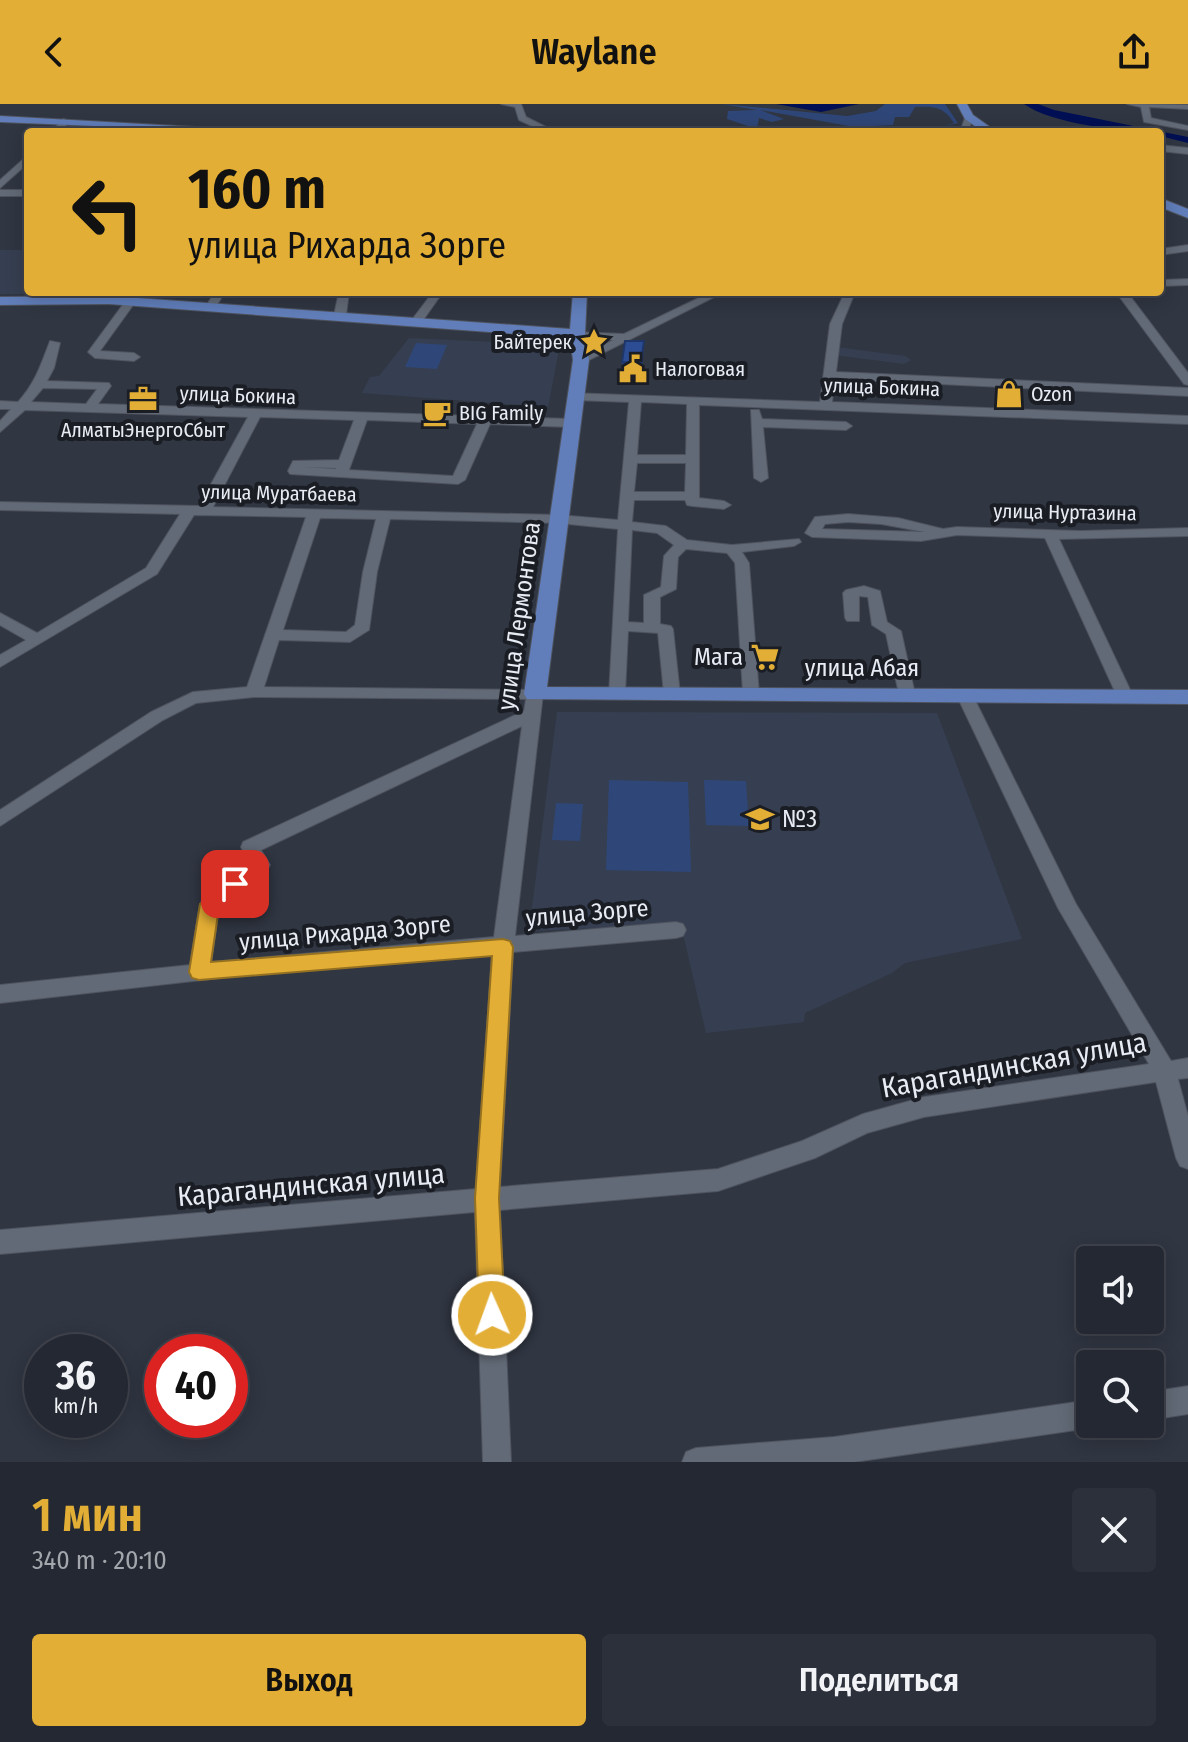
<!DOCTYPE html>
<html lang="ru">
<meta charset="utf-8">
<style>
body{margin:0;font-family:"Fira Sans Condensed",sans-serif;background:#2c303a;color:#f1f3f6;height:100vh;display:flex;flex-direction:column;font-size:30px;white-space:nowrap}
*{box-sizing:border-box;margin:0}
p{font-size:26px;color:#a3a6ac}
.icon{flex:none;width:44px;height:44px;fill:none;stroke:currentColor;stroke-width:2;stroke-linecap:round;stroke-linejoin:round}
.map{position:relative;height:1358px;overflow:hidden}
.drawer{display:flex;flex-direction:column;background:#242832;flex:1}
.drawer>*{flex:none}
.banner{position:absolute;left:24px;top:24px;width:1140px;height:168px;border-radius:8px;box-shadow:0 4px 20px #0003,0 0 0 2px #41444d;background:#e3ae35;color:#111;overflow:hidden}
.fabs{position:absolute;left:1076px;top:1142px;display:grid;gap:16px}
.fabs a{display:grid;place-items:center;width:88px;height:88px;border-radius:8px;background:#242832;box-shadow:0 4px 20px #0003,0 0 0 2px #41444d;font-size:40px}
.speed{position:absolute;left:24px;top:1230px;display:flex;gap:16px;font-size:40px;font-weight:700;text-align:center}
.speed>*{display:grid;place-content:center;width:104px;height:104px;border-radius:50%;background:#242832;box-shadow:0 4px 20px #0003,0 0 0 2px #41444d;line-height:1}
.speed small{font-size:20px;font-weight:400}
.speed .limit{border:12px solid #d22;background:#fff;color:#111}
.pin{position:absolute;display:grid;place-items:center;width:68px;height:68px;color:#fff;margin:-34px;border-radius:16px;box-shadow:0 4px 12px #0006}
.me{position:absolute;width:88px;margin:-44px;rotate:358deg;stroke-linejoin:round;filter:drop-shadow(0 0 6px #0008)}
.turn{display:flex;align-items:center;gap:28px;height:168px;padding:0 32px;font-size:36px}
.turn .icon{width:104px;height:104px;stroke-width:2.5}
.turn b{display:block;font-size:56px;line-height:68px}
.round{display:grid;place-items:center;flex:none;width:84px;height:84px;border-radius:8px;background:#2c303a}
.head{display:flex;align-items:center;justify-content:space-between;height:136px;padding:0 32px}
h1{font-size:48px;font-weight:600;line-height:60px;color:#e3ae35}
.action{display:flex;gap:16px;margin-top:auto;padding:16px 32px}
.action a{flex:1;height:92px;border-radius:8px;background:#e3ae35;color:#111;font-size:32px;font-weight:600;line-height:92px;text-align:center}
.action a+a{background:#2c303a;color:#f1f3f6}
header{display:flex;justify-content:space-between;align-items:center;height:104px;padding:0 32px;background:#e3ae35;color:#111;font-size:36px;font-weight:600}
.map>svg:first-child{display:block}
</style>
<header><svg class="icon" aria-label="back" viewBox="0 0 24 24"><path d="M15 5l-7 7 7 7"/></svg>Waylane<svg class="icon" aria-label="share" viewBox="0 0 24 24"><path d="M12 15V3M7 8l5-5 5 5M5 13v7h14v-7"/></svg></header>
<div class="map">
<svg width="1188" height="1358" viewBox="0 0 1188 1358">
<rect width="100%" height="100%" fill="#303642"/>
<path fill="#363f51" d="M0,146H28V188L59,190H0Z
M409,234L560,241L548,303L362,289L370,273L379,272Z
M836,243L905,252L911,256L904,260L834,251Z
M557,608L937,609L1022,835L905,859L892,869L805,909L804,918L706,929L681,821L529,827Z"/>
<path fill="#2f4778" d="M722,0L847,12L876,7L885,0H945L958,19L945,22L954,19C944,3 934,2 915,3L909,13H895L893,21L854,23L760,6L784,15L772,18L759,14L757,25L727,15L728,7L757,6Z
M416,239L447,241L437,265L405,263Z
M609,676L688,678L691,768L606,766Z
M704,676L746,677L749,722L706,721Z
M556,699L583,700L580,737L552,736Z"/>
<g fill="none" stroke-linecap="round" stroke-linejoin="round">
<path fill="#000f54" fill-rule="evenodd" d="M776,0H859L821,8Z
M1024,0H1038L1054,6L1188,33V39L1160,32V28C1125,28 1051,20 1024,0Z"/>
<defs>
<path id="minor" d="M501,0H521L526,13L556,28H545L519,16L515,3Z
M1127,0L1188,1V5L1149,3L1151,14L1188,22V26L1144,18L1141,3Z
M966,11L973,13L968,28H960Z
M63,15L70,17L60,28H51Z
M222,24L225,28H217Z
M1001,25L1014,28H997Z
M1160,41L1188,44V50L1160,47Z
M28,51V59L0,84V76Z
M0,86H28V92H0Z
M1188,141V147L1160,151V145Z
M1188,175V181L1160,182V176Z
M215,188H225L215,204H207L206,202Z
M339,188H349L346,211L340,214L334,211Z
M433,188H443L421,219H413L411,217Z
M711,188H724L585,258L575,256L613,236L577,233L573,232V228L624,230Z
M845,188H855L842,220L836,268L1188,284V292L835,275L832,298L1188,312V320L699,301V394L724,397L731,401L724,405L692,402L687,401L685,396H634L632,418L666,422L687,436L732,441L799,435L801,438L794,442L742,448L749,459L759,590L757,594H745L743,590L735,459L727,449L686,445L678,453L676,485L660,493V520L671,522L673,525L680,590L678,594H666L664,590L658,529L628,527L625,590L617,595L609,590L618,425L558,419L390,415L377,468L369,526L350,538L279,536L264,583L541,586L543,590L515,832L676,818L683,820L686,826L683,832L676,834L513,848L500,1083L718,1065L802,1037L863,1010L924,993L1149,960L1058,804L956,590L964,585L972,590L1076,800L1171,957L1188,954V974L1178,975L1188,1012V1065L1180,1062L1176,1054L1156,978L924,1013L867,1029L815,1054L718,1087L500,1106L511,1358H483L475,1108L0,1150V1126L476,1085L492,850L246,871L0,899V881L190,861L200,800L203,795L249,759L241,743L243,738L524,607L526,595L254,593L196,599L163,616L0,722V706L151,608L193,588L247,583L306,413L194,411L157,470L0,563V551L26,536L0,521V509L37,529L146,464L180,410L0,406V398L199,402L248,313L25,306L0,328V317L11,305H0V297L18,298C36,278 41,260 50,237L60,239L54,264L47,277L109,279L111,282L98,300L570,315L576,319L570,323L490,320L465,376L458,380L290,370L288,367L293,357L339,356L354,316L260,313L213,403L558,411L618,416L629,298L574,296L568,292L570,289L820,298L830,220ZM43,284L97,285L86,300L31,298ZM641,298L687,300L686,351H637ZM367,316L477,320L453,372L349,366ZM637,359H686L685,388H634ZM303,363L336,364V365ZM320,414L376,415L363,468L355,521L346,528L283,526ZM632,426L657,429L674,441L664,452L661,483L644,491V519L628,518ZM522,622L494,833L211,858L219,804L267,766L270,761L261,746Z
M1116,188H1127L1188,269V281L1184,280Z
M131,194L136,197L100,247L134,249L140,253L134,257L95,254L88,248L127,195Z
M751,306H759L762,315L846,318L852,322L846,326L763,323L768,374L761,378L754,374Z
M848,410L898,414L943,425L957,423L1081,427L1188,424V432L1059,435L1133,592L1125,597L1117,592L1045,434L957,431L921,437L812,433L805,429L815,413ZM848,418L881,420L925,428L822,425L825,420Z
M864,482L880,487L887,518L901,527L915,590L913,594H901L899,590L886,530L872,521L868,493L859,492V517H847L845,514L843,489L846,486Z
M1188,1282V1310L1150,1316V1288Z
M1090,1296V1320H1099L1090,1324L854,1358H682L686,1348L696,1344L834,1333Z"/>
<path id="major" d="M957,0H967L973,11L997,28H684L690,25H979L965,15Z
M0,12L231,25L237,28L0,18Z
M1160,94L1188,105V114L1160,103Z
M573,188H587L585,230L589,256L547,583L1188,586V600L527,595L524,590L573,256L570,234L109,200L0,201V193L109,192L570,225Z"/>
</defs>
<use href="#minor" stroke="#4e535e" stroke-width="2"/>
<use href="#major" stroke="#4e535e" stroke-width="2"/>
<use href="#minor" fill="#626a77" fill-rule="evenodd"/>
<use href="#major" fill="#617eba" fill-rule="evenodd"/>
</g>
<path fill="#26427f" d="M643,254L641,277L622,276V258Z"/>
<path fill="#1f3668" d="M644,237L643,254L641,277V259Z"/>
<path fill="#2c4d94" stroke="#1f3668" stroke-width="2" d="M625,237H644L641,259L622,258Z"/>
<path fill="#e3ae35" stroke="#947122" stroke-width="2" d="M235,773L245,780L219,803L211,858L503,835L510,837L513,843L499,1094L505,1211L501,1221L492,1224L482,1221L479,1211L475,1094L492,852L199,876L192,874L189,868L200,800Z"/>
<defs>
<symbol id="sight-bare" viewBox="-9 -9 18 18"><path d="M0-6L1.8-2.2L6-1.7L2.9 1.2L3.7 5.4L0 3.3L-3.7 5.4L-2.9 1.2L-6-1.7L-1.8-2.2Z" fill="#e3ae35" stroke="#1a1d23" stroke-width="2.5" paint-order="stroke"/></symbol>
<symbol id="civic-bare" viewBox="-9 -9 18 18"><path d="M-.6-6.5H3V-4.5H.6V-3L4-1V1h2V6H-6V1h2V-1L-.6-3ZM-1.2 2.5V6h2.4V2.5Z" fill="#e3ae35" stroke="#1a1d23" stroke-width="2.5" paint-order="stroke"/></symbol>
<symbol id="shop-bare" viewBox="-9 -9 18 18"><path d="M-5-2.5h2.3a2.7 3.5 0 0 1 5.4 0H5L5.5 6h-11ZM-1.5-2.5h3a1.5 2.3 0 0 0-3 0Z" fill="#e3ae35" stroke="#1a1d23" stroke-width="2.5" paint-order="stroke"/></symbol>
<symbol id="office-bare" viewBox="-9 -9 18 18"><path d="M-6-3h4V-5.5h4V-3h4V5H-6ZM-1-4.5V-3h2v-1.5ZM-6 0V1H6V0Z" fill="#e3ae35" stroke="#1a1d23" stroke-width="2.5" paint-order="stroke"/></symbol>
<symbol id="cafe-bare" viewBox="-9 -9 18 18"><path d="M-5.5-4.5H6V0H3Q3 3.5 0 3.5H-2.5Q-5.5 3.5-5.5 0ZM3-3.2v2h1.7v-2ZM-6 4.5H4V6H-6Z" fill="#e3ae35" stroke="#1a1d23" stroke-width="2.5" paint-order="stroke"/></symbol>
<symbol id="supermarket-bare" viewBox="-9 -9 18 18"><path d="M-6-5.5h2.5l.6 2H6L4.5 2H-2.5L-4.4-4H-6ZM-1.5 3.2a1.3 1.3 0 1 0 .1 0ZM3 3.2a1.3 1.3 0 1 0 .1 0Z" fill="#e3ae35" stroke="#1a1d23" stroke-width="2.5" paint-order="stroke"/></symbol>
<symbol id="school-bare" viewBox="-9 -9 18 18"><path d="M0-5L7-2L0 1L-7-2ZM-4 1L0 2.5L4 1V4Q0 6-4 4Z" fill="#e3ae35" stroke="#1a1d23" stroke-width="2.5" paint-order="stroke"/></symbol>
</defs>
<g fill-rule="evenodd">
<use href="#sight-bare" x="574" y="218" width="40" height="40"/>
<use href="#civic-bare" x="613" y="245" width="40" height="40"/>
<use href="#shop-bare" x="989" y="270" width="40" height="40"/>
<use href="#office-bare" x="123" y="275" width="40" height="40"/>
<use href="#cafe-bare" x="417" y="289" width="40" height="40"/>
<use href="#supermarket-bare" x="745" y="533" width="40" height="40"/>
<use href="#school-bare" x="740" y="695" width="40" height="40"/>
</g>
<g text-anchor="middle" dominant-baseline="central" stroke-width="8" stroke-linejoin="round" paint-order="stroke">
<g font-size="20" fill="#e7ebf3" stroke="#1a1d23" text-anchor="start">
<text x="572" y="238" text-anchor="end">Байтерек</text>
<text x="655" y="265">Налоговая</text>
<text x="1031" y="290">Ozon</text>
<text x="459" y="309">BIG Family</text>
<text x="143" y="326" text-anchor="middle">АлматыЭнергоСбыт</text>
</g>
<g font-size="20" fill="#e7ebf3" stroke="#1a1d23">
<text transform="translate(882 283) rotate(2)">улица Бокина</text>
<text transform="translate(238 291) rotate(2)">улица Бокина</text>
<text transform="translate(279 389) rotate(1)">улица Муратбаева</text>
<text transform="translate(1065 408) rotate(1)">улица Нуртазина</text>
</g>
<g font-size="24" fill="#e7ebf3" stroke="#1a1d23">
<text transform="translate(519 512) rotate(-82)">улица Лермонтова</text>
<text x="862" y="564">улица Абая</text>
<text transform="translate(587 809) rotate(-5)">улица Зорге</text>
<text transform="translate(345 829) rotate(-5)">улица Рихарда Зорге</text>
</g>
<g font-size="24" fill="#e7ebf3" stroke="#1a1d23" text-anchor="end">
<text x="743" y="553">Мага</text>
<text x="782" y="715" text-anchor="start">№3</text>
</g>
<g font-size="28" fill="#e7ebf3" stroke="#1a1d23">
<text transform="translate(1014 961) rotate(-10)">Карагандинская улица</text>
<text transform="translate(311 1081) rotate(-5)">Карагандинская улица</text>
</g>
</g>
</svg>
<div class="fabs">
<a><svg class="icon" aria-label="sound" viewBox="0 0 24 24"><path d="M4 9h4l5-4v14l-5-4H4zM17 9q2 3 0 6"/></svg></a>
<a><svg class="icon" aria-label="search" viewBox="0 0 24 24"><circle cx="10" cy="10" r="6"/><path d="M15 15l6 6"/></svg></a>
</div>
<div class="speed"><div>36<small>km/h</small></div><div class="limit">40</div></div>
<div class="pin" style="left:235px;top:780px;background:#d93025"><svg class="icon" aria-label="arrive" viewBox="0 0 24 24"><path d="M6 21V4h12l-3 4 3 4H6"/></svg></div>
<svg class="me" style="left:492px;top:1211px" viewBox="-20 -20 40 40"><circle r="17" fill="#e3ae35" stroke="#fff" stroke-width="3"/><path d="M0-11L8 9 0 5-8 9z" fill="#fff"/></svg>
<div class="banner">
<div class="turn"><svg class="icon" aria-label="left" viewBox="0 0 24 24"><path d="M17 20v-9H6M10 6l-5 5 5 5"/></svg><div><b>160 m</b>улица Рихарда Зорге</div></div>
</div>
</div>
<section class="drawer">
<div class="head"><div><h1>1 мин</h1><p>340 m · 20:10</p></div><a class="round"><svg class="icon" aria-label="close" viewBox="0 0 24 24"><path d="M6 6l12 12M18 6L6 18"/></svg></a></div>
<div class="action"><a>Выход</a><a>Поделиться</a></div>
</section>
